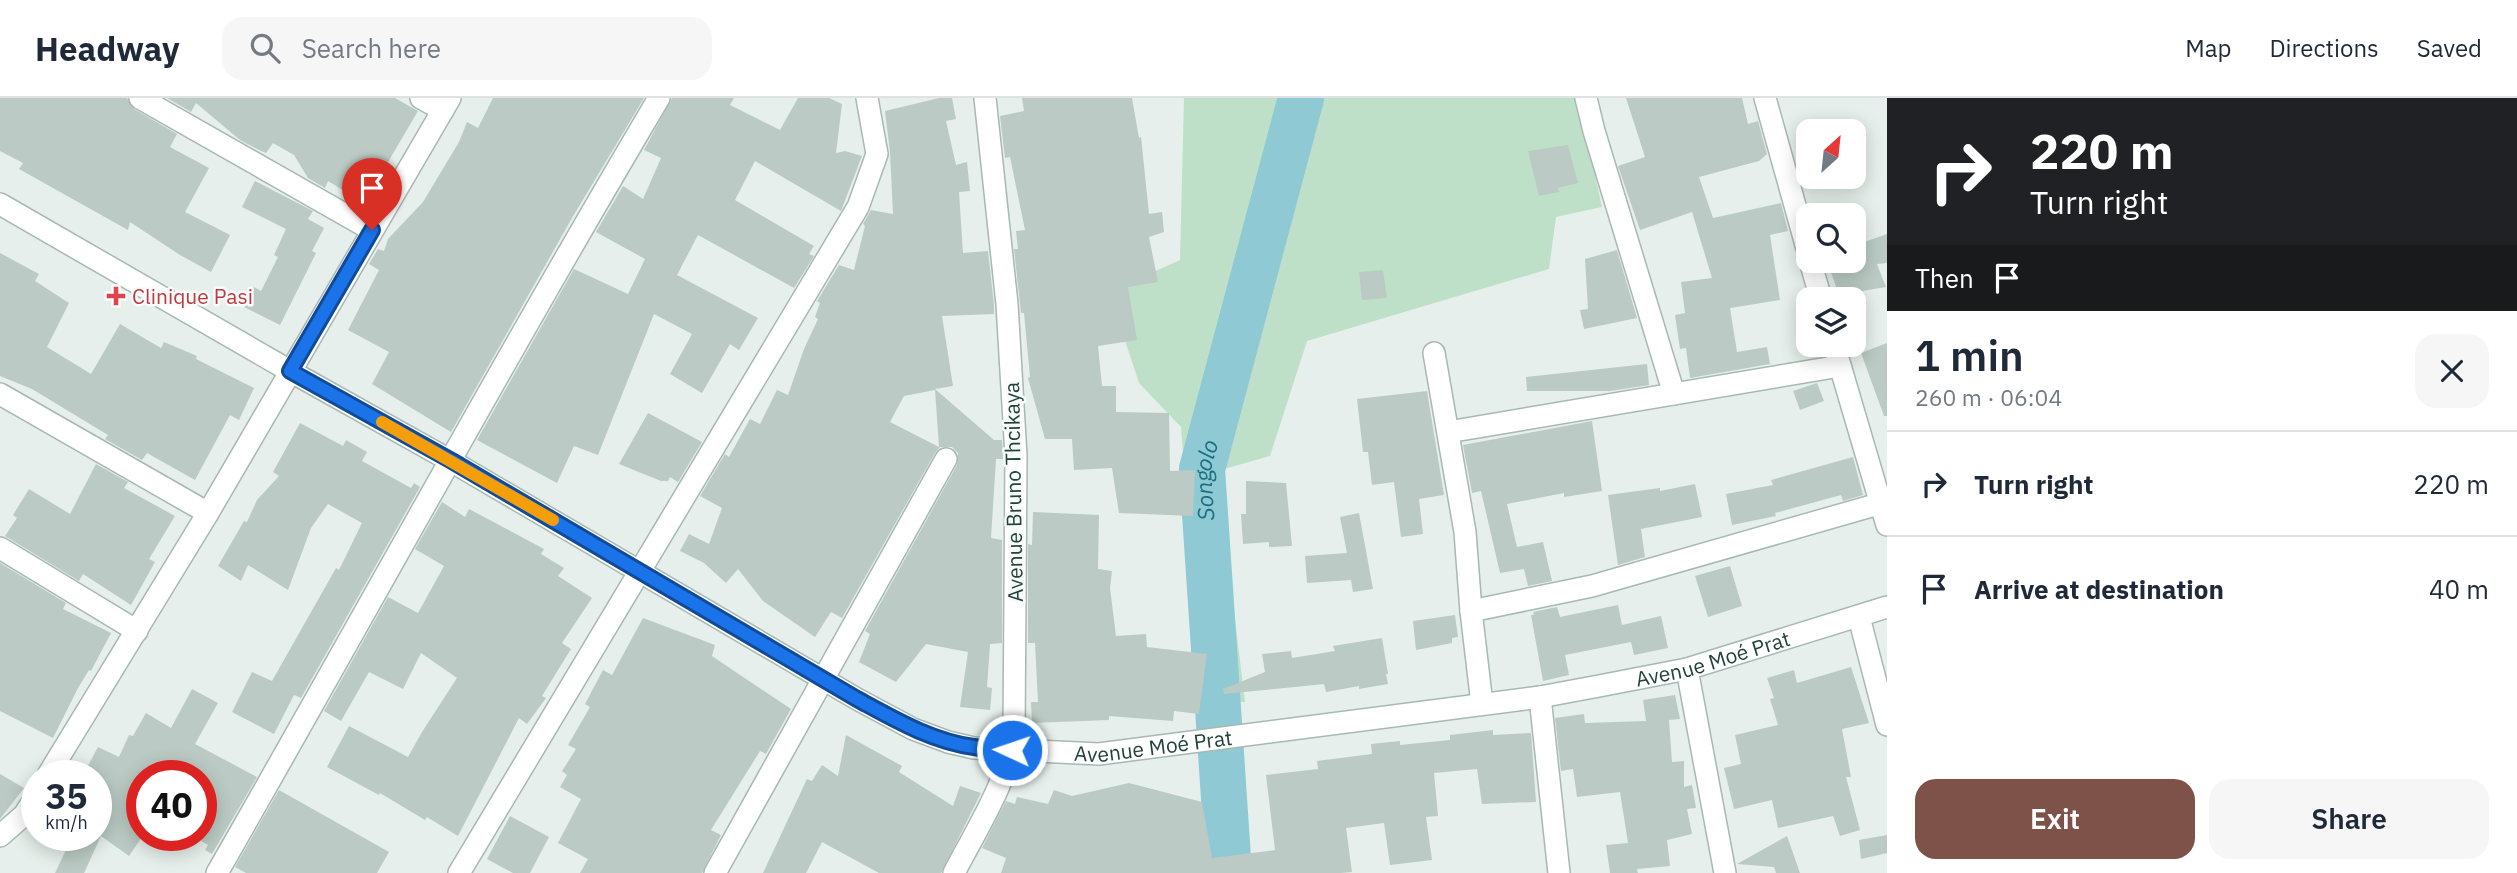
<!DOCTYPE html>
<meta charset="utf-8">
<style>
body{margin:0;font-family:"IBM Plex Sans",sans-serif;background:#f6f6f7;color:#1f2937;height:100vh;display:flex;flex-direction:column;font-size:26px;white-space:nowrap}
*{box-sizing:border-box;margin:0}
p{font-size:23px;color:#747a83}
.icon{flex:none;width:38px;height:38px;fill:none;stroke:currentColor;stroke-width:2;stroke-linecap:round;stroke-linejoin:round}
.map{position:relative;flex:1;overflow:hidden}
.sheet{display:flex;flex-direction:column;background:#fff;width:630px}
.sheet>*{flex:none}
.banner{background:#202124;color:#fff;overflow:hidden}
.needle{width:46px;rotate:27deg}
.fabs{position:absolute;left:1796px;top:21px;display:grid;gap:14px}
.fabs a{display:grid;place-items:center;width:70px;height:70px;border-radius:14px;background:#fff;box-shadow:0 4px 18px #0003;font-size:35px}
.speed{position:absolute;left:21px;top:662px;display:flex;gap:14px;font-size:35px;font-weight:700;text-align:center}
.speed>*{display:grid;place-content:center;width:91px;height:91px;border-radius:50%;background:#fff;box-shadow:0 4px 18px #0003;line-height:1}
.speed small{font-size:18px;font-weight:400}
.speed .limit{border:10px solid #d22;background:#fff;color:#111}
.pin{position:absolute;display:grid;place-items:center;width:60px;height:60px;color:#fff;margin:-72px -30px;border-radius:50% 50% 50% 0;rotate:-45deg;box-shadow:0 0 7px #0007}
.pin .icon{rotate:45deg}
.me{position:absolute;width:77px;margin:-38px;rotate:273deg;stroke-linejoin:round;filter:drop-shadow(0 0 5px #0008)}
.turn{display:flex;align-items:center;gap:24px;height:147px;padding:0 28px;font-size:32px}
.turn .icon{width:91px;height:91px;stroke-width:2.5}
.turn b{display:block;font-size:49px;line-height:60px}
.then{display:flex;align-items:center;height:66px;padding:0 28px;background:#0003;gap:14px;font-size:26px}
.round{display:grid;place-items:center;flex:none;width:74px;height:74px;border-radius:21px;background:#f6f6f7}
.overview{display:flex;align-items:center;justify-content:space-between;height:119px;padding:0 28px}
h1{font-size:42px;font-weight:600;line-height:52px}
.primary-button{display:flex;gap:14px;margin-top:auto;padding:14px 28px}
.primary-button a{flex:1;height:80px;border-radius:21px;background:#7f5249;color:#fff;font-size:28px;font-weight:600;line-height:80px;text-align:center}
.primary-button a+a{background:#f6f6f7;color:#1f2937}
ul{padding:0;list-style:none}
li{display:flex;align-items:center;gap:21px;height:105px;padding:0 28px;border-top:2px solid #e0e1e3}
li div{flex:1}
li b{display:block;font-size:26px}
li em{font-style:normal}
header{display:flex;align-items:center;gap:42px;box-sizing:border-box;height:98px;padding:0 35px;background:#fff;border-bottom:2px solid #e0e1e3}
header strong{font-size:33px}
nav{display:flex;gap:38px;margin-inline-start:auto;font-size:24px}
.search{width:490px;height:63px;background:#f6f6f7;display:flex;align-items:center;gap:18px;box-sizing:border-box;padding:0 24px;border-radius:21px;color:#747a83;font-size:26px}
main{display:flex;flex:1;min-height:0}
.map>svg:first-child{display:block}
</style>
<header>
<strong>Headway</strong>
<div class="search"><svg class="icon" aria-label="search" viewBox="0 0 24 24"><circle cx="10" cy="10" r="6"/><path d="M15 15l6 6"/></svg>Search here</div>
<nav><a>Map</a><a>Directions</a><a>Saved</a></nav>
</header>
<main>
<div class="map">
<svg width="1887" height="775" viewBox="0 0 1887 775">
<rect width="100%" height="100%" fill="#e6efeb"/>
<path fill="#bfe0c8" d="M1184,0H1578L1602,109L1556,119L1549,171L1307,243L1270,358L1217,373L1245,604L1202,602L1181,329L1139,285L1109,194L1180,162Z"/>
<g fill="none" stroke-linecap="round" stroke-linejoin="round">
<path stroke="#8ec9d4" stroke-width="46" id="s1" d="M1229,775L1202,371L1301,0"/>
</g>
<path fill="#bbcac4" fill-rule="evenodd" d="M0,0H127L134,11L177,36L170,49L209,70L185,114L230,137L211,174L180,157L130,124L128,132L19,71L23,65L0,53Z
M167,0H395L418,13L364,105L328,83L325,90L308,80L294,57L273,45L266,55L259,52L240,42L196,5L191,14Z
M493,0H644L572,120L451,334L372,286L389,254L348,232L379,172L369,166L378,151L384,153L388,141L423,104L459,44L467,24L478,30Z
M672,0H734L730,7L780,32L798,0H829L842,6L836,55L845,53L862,58L841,113L755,63L735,102L814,148L809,156L814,158L794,190L698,137L677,177L758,220L739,252L730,246L702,295L670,276L692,236L654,216L598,357L574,348L557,385L477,342L574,171L628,196L645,161L596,134L623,88L643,101L661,60L644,52Z
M939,0H952L956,21L946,23L956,67L967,64L970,93L959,94L963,155L988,153L994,207V216L942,218L953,288L935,291L994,342H1002L1003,361H996L991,440L1002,442V545L990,546L987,589L992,590L990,612L960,609L968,554L926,546L896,584L859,564L870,536L865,533L957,367L958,355L952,349H940L935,355L842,520L831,514L815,539L763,503L738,471L726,485L704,465L680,453L689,436L709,446L722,410L700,398L725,356L729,359L750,321L760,326L777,292L788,297L804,251L818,221L815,219L820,205L817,203L839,167L854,172L865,128L863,126L871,112L893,116L890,54L885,13ZM935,292L939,349L890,324L904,298Z
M1022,0H1132L1139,40L1141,39L1149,116L1162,114L1164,134L1149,139L1158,184L1128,189L1137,242L1098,248L1102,288H1116V314L1169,315L1170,373L1195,372L1193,418L1119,415L1112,370L1074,372L1072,341H1045L1028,280L1030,279L1024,215H1021L1014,151H1018L1016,133L1025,132L1010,59L1005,60L1000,18L1024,13Z
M1626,0H1742L1748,26L1758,23L1767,56L1759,63L1699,79L1713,120L1781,105L1788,133L1770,137L1780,202L1730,210L1737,254L1767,249L1770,266L1690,280L1686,250L1680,251L1675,217L1685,215L1681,184L1712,180L1692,114L1640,132L1618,68L1645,59Z
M1568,47L1578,85L1558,90L1559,94L1539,98L1528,53Z
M255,83L313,113L308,121L324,130L312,153L316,155L280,227L244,209L254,189L261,193L278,159L274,157L286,131L242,109Z
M1887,136V165L1877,166L1886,189L1839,197L1827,163H1853V148Z
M1617,152L1637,220L1584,231L1580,212L1588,211L1585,161Z
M0,155L39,176L35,183L69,205L47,249L91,276L120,226L161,250L164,244L197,258L196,261L254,290L239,322L230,317L195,382L147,355L142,362L105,341L108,337L32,291L0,278Z
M1383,172L1387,200L1362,202L1359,174Z
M1887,245V318H1884L1861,255Z
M1647,266L1649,287L1610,293H1527L1526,279Z
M1817,285L1824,303L1800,312L1793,293Z
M1427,293L1444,397L1419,401L1423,436L1401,439L1394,384L1372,387L1368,354H1363L1357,301Z
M648,315L702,344L678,384L670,379L668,383H661L619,366Z
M1592,323L1602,393L1564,399V395L1507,406L1517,449L1543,444L1552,483L1528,488L1524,471L1500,475L1481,393L1472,395L1463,347Z
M300,325L343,348L346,342L367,354L362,363L411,390L414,385L420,389L301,600L294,597L274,636L232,614L252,574L272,583L336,470L339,472L362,425L328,406L311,430L288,492L248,467L241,483L218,468L244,423L247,424L257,402L279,378L273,374Z
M1853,359L1863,397L1843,403L1841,397L1775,415L1776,418L1732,427L1726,396L1773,387L1771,382Z
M96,366L128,384L124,390L175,418L149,461L155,464L131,507L83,476L79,483L5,438L17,420L13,417L29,391L70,416Z
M1246,383L1286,385L1292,448L1269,449V444L1243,446L1241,416H1246Z
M1695,386L1702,419L1641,431L1645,459L1618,467L1608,397L1660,390V393Z
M442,404L465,419L469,411L544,451L541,456L564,470L558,478L592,500L562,545L571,551L542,598L546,600L527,626L519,620L458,738L427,719L425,722L380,695L379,697L327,669L349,628L408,659L422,634L457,580L421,555L403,591L369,574L341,623L324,613L388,499L418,515L444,468L415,451Z
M1033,414L1099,417L1098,471L1112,473L1110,490L1116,538L1146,536L1147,549L1207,556L1199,616L1174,613L1173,623L1109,618V622L1032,625L1031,604H1038L1035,545H1028V446L1032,447Z
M1359,415L1373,491L1353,494L1351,482L1307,485L1305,458L1347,455L1340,419Z
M0,465L66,505L63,511L111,535L91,573L89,572L78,590L53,640L0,613Z
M1730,468L1742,508L1708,519L1695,478Z
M1618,507L1622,527L1661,518L1668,550L1634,557L1631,544L1565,557L1569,577L1543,583L1531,517H1534L1533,514L1557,509L1560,519Z
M1455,517L1458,539L1452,540V545L1416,552L1413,523Z
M643,520L715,547L712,558L791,611L766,656L760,653L711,732L721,737L702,775H580L588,761L558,745L581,701L560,689L567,677L562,673L576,651L568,647L590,609L585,606L603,572L612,577Z
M1382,540L1388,576H1386L1388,586L1359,591V588L1326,594L1324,586L1224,596L1223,591L1265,574L1262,556L1291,553L1292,560L1335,553L1333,548Z
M1851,569L1869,625L1842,631L1851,679H1846L1860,732L1840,738L1833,718L1778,730L1772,702L1734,711L1724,670L1741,666L1735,637L1778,627L1770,601L1774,600L1767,580L1794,572L1797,585Z
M192,591L218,605L195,646L257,679L212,756L205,752L208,747L201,743V677H142V739L129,758L101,738L84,775H55L73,737H99L96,735V677H83L98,649L119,659L129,637L133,638L146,615L171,630Z
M1675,597L1680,621L1669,622L1672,664L1684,663V689L1692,687L1696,710L1687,711L1692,736L1667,742L1670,768L1637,771L1638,775H1610L1606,747L1628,745L1620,694L1577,699L1573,671L1561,673L1555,620L1584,616L1585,625L1646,623L1643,602Z
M1493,632V637L1531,635L1536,704L1482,706L1477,671L1434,675L1438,718L1426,719L1432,762L1390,767L1384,725L1346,730L1352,774L1341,775H1001L1006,760L982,750L1006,703L1015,706L1017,699L1048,706L1054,692L1072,698L1129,685L1202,704L1212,760L1275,752L1266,677L1318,671L1317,663L1372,656L1371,646L1400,643V647L1450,642V637Z
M846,637L902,668L899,674L953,708L960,688L981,695L941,775H879L822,744L806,775H763L807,681L812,683L822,667L838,678Z
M0,676L24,690L0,721Z
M279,692L389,754L377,775H246L235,769Z
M510,718L549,739L530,775H513L487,761Z
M1887,737V755L1861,761L1859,742Z
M1787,738L1800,775H1776L1774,769L1737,766Z"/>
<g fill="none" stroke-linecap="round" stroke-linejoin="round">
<defs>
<g id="minor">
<path d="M140,0L372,132"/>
<path d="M421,0L443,12"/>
<path d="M1586,0L1594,33L1674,296"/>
<path d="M1765,0L1808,154"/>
<path id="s2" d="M0,106L290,273L451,363L857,601L913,631L948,644L974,650L1099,656L1540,599L1599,588L1687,571L1887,509"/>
<path d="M1810,163L1821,201"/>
<path d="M1834,247L1887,427"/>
<path d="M1434,255L1465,434L1471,513L1482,606"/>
<path d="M0,296L208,415"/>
<path d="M1448,334L1840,268"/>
<path d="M0,450L137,533"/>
<path d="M1471,513L1592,488L1882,405"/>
<path d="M1859,519L1887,627"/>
<path d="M1687,571L1725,775"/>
<path d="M1540,599L1559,775"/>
<path d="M48,677L208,415L450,0"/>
<path d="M0,738L24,717L37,697"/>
<path d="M217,775C365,517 507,256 659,0"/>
<path d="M459,775L858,109L877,56L867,0"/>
<path d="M715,775L946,361"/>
<path d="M954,775C977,730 1009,683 1014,633L1016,358L1007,206L985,0"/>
</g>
</defs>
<use href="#minor" stroke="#a8b8b2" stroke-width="24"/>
<use href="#minor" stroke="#fff" stroke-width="21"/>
</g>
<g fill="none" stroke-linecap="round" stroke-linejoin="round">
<defs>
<path id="route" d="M372,132L290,273L452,363L857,601C894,621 931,643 974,649C986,651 1000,651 1012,652"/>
</defs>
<use href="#route" stroke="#114b97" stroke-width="18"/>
<use href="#route" stroke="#1a73e8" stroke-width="12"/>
<path stroke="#f59e0b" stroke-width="12" d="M382,324L553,422"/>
</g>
<path fill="#e0444e" stroke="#f7fbf9" stroke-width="2.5" d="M112.5 187.5h7v7h7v7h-7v7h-7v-7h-7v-7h7z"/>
<g text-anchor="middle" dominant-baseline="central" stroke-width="5" stroke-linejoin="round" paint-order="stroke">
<g font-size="21" fill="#be3a42" stroke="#f7fbf9" text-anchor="start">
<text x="132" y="198">Clinique Pasi</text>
</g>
<g font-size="21" fill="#24423a" stroke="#f7fbf9">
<text transform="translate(1013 394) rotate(-91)">Avenue Bruno Thcikaya</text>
<text stroke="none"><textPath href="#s2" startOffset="1864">Avenue Moé Prat</textPath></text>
<text stroke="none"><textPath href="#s2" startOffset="1297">Avenue Moé Prat</textPath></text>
</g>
<g font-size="23" font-style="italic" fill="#1c6f80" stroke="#f7fbf9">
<text stroke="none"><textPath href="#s1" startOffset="394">Songolo</textPath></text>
</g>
</g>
</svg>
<div class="fabs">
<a><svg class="needle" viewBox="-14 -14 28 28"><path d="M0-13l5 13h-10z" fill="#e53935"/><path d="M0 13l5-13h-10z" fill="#747a83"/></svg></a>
<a><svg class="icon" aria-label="search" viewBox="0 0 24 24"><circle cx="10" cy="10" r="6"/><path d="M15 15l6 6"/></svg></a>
<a><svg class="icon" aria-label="layers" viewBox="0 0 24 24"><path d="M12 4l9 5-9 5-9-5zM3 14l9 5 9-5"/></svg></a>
</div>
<div class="speed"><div>35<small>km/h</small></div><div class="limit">40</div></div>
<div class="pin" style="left:372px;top:132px;background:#d93025"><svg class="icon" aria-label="arrive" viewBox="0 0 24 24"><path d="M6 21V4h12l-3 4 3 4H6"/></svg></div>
<svg class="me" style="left:1012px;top:652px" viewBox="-20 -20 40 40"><circle r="17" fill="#1a73e8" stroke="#fff" stroke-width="3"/><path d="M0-11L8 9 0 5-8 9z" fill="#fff"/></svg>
</div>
<section class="sheet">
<div class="banner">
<div class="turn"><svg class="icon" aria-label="right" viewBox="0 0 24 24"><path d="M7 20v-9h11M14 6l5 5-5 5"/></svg><div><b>220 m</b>Turn right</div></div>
<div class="then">Then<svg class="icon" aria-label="arrive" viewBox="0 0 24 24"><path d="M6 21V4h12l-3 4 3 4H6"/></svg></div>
</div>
<div class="overview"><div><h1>1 min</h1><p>260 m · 06:04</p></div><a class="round"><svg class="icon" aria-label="close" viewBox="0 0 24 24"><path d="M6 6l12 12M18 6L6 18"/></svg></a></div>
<ul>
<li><svg class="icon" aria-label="right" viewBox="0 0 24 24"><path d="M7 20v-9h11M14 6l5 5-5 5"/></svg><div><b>Turn right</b></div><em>220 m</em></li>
<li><svg class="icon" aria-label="arrive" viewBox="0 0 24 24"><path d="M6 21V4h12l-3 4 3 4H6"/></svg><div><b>Arrive at destination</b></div><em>40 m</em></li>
</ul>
<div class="primary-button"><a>Exit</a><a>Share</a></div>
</section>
</main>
